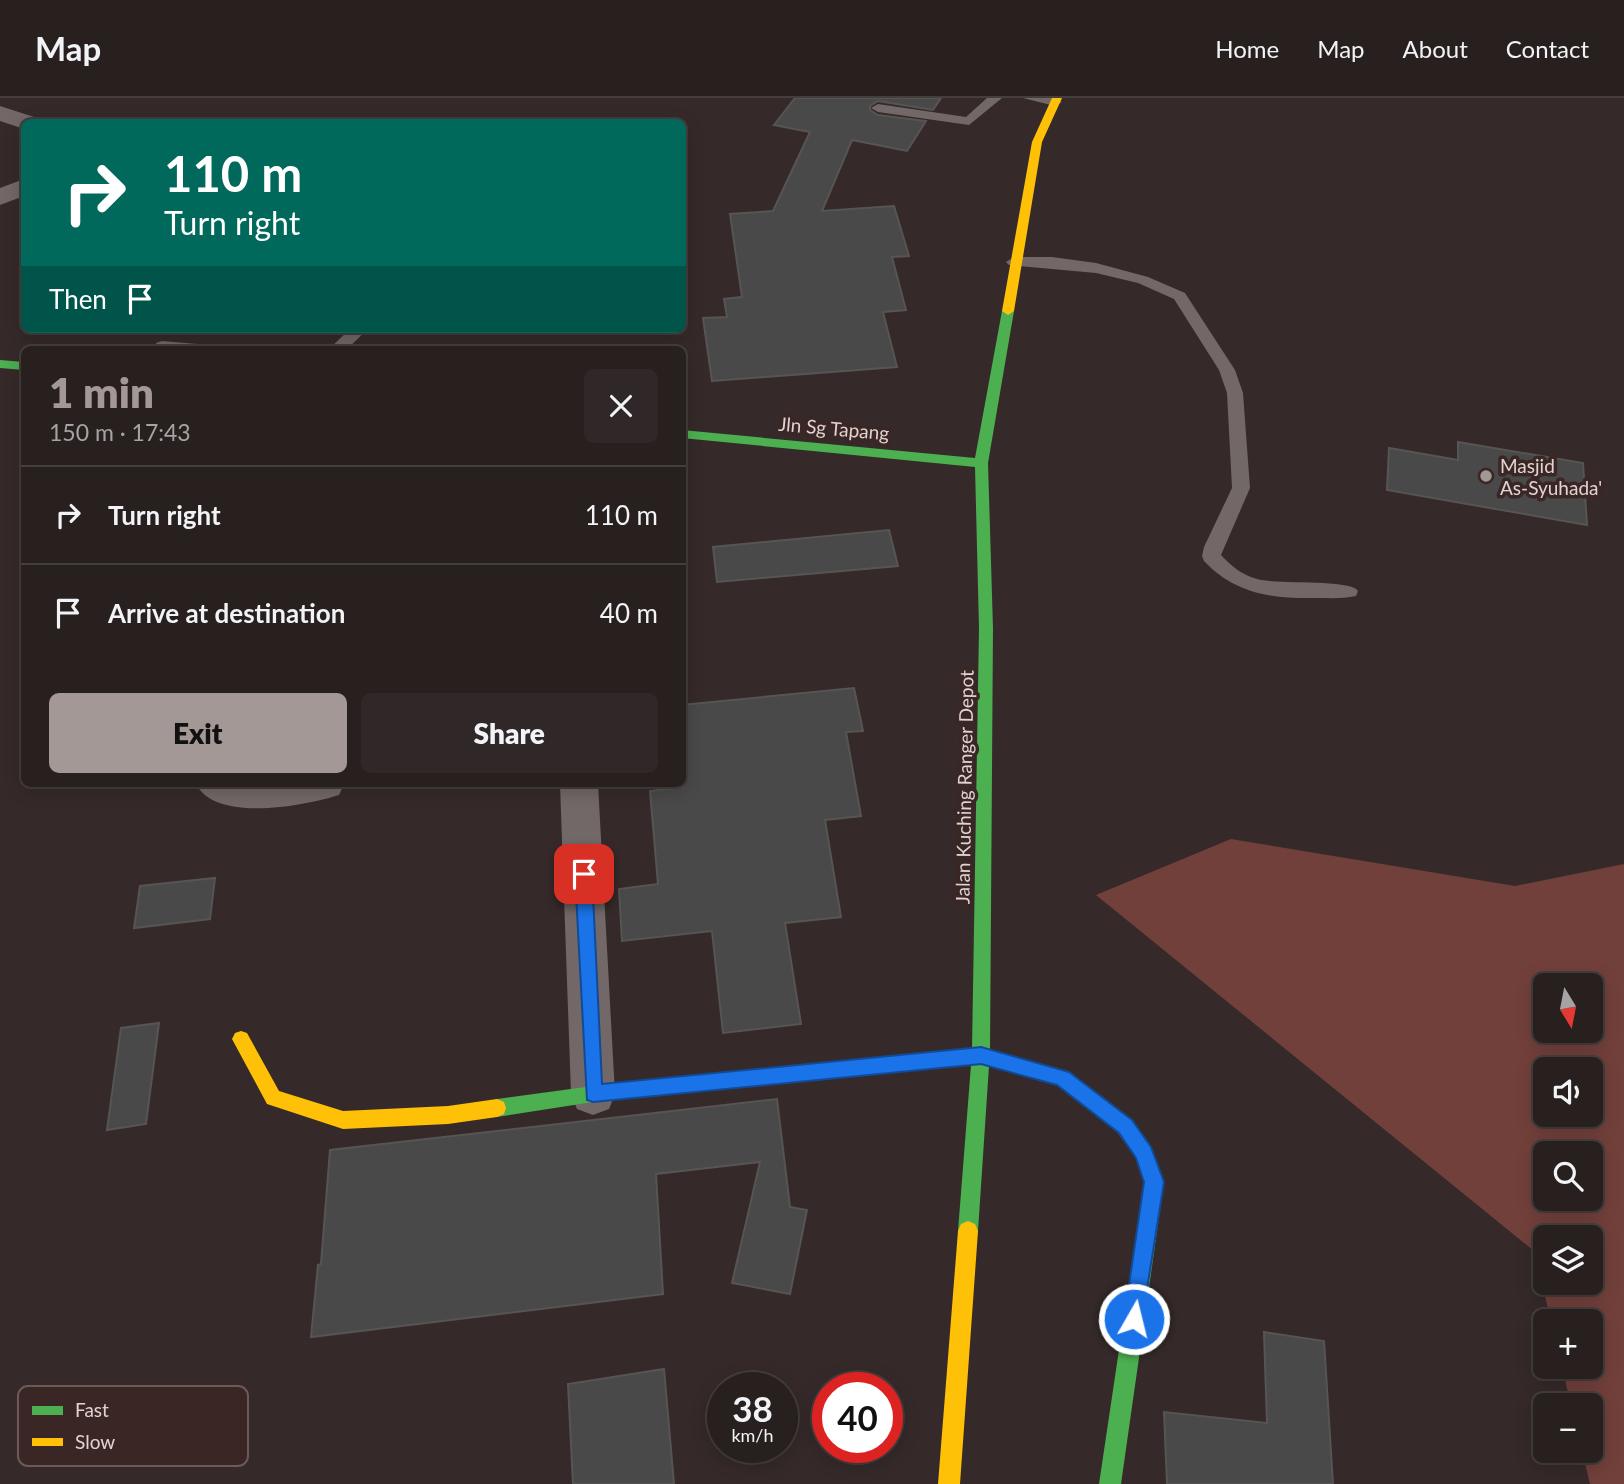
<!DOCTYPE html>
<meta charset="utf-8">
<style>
body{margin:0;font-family:Lato,sans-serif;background:#302828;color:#f1f3f6;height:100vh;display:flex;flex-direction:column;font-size:26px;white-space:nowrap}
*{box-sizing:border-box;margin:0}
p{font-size:23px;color:#a5a3a4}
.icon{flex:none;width:38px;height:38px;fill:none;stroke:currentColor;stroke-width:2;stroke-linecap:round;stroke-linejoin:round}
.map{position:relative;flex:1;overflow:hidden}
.panel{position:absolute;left:21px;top:248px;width:665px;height:441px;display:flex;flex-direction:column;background:#28201f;border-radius:10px;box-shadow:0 4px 18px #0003,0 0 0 2px #443e3d}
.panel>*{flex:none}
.hud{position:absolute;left:21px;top:21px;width:665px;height:214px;border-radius:10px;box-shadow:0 4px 18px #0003,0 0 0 2px #443e3d;background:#00695c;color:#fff;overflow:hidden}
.needle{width:46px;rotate:170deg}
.tools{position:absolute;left:1533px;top:875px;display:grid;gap:14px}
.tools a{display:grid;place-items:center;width:70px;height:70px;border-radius:10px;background:#28201f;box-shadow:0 4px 18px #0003,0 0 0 2px #443e3d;font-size:35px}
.speed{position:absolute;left:707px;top:1274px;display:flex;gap:14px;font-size:35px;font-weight:700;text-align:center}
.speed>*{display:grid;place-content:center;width:91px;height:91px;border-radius:50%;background:#28201f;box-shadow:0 4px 18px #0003,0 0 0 2px #443e3d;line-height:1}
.speed small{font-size:18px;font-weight:400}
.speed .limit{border:10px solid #d22;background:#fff;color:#111}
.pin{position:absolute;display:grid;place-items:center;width:60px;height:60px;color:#fff;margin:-30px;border-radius:14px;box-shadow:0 4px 10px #0006}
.me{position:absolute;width:77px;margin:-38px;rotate:8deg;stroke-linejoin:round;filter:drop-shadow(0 0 5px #0008)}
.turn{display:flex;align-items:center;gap:24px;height:147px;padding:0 28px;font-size:32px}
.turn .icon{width:91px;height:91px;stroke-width:2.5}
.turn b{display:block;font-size:49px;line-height:60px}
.then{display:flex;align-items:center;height:66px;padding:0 28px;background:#0003;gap:14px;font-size:26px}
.round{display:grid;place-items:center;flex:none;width:74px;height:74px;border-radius:10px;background:#302828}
.head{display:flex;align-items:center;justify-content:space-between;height:119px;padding:0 28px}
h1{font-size:42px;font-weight:800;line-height:52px;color:#a49896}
.primary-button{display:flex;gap:14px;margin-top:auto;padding:14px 28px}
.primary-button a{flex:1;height:80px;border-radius:10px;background:#a49896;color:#111;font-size:28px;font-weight:800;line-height:80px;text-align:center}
.primary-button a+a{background:#302828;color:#f1f3f6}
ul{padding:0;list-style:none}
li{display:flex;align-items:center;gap:21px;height:98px;padding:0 28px;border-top:2px solid #443e3d}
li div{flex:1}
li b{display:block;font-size:26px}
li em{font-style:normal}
header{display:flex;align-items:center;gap:42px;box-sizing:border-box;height:98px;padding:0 35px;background:#28201f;border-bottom:2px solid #443e3d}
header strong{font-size:33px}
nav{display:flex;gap:38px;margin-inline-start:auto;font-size:24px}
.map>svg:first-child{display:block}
</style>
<header>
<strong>Map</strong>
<nav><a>Home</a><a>Map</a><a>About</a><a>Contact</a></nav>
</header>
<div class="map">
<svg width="1624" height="1386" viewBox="0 0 1624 1386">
<rect width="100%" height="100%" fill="#352a29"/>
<path fill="#72403b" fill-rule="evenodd" d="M1231,741L1515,788L1624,766V1386H1590L1582,1353H1591V1307H1571L1562,1269H1591V1223H1551L1534,1153L1096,797ZM1591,887V933H1545V887ZM1591,971V1017H1545V971ZM1591,1055V1101H1545V1055ZM1545,1139H1591V1185H1545Z"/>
<path fill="#484948" stroke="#565554" stroke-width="2" d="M795,0H941L933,12L878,3L870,8V12L878,17L926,23L907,53L852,42L822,113L894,108L909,158L892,159L906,212L883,214L897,269L712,283L703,220L727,219L724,201L742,199L730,116L773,113L810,34L774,27Z
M1458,344L1583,365L1587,427L1387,392L1389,350L1458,362Z
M889,432L898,468L717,484L713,449Z
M854,590L863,633L846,634L861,718L825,722L841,819L785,825L801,926L723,935L712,833L622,843L619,791L658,786L650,693L682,689V607Z
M215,780L210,821L134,830L140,788Z
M159,925L146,1026L107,1032L121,930Z
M777,1001L790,1109L807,1112L790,1196L732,1185L760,1064L656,1076L663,1196L311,1239L318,1167L321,1166L330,1052Z
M1264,1234L1324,1243L1333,1386H1167L1164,1314L1267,1325Z
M664,1271L674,1386H573L568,1286Z"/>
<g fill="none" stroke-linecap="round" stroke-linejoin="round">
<path fill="#716867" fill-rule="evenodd" d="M987,0H1002L969,27L878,14L871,10L878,6L966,19Z
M1023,0H1055L1062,4L1055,8Z
M1014,159H1052L1096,165L1148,179L1185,195L1235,272L1243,295L1250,390L1221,457C1231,468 1242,477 1257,481C1276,487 1352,481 1358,493L1356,498C1343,501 1329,500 1317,500C1273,501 1235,496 1204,463L1202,458L1204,449L1232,390L1227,295L1219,272L1174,201L1138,185L1096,175L1009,167L1006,164Z
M350,231H368L346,252H328Z
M162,243L209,247L217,252L156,251V245Z"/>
<path fill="#716867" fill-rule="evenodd" d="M0,8L34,19L37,24H24V31L0,23Z
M24,81V98L0,107V90Z
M196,686H344L339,697C304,708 216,725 196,686Z
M560,686H598L615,996L609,1011L593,1017L577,1011L571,996Z"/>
<path fill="#4caf50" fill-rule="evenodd" d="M1008,209L1014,213L988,365L993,530L990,952L1068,974L1132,1023L1151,1049L1164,1084L1121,1386H1099L1144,1084L1136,1060L1118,1035L1057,987L989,968L978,1133L975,1140L968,1143L961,1140L958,1133L971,967L593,1004L497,1019L490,1016L488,1010L490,1004L497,1001L593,988L972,951L979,530L975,369L682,340V332L975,360L1002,213Z
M0,262L24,264V272L0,270Z"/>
<path fill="#ffc107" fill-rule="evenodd" d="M1052,0H1062L1042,44L1014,213L1008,217L1002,213L1032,44Z
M241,933L247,935L279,993L343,1013L448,1008L497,1001L504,1004L506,1010L504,1016L497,1019L448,1026L343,1031L267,1006L232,941L235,935Z
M968,1123L975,1126L978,1133L960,1386H938L958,1133L961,1126Z"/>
</g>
<path fill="#1a73e8" stroke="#114b97" stroke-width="2" d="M584,769L592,776L602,986L981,949L1069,974L1132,1022L1151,1049L1164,1084L1141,1229L1134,1232L1127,1229L1124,1221L1144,1084L1136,1060L1119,1035L1057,987L981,966L593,1004L587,1002L575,776Z"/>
<circle fill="#a49896" stroke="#3a2624" stroke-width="2.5" cx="1486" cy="378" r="7"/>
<g text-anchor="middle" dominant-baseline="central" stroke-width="7" stroke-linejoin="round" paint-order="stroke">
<g font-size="19" fill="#e0d3d1" stroke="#3a2624">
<text transform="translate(834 330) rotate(5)">Jln Sg Tapang</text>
<text transform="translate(964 689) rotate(-89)">Jalan Kuching Ranger Depot</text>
</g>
<g font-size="19" fill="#e0d3d1" stroke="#3a2624" text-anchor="start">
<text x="1500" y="367">Masjid<tspan x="1500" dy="22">As-Syuhada'</tspan></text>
</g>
</g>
<rect x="18" y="1288" width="230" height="80" rx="10" fill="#3a2624" stroke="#6c5a58" stroke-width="2"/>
<rect x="32" y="1308" width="31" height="9" fill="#4caf50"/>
<rect x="32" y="1340" width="31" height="8" fill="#ffc107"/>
<g font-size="19" fill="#e0d3d1">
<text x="75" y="1319">Fast</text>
<text x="75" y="1351">Slow</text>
</g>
</svg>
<div class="tools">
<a><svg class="needle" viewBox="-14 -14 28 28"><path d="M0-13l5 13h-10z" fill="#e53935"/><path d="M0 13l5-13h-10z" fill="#a5a3a4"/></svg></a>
<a><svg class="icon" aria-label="sound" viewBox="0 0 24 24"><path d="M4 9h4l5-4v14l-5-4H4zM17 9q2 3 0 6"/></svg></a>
<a><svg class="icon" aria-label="search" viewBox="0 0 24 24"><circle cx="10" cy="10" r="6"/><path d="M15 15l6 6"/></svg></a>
<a><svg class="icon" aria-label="layers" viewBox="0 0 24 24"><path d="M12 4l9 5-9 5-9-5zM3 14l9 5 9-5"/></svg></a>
<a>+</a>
<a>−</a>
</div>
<div class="speed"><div>38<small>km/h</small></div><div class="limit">40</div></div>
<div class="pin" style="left:584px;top:776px;background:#d93025"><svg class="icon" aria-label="arrive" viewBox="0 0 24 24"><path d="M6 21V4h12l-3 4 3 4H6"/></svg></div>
<svg class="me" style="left:1134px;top:1221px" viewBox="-20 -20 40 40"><circle r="17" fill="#1a73e8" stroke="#fff" stroke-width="3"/><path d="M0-11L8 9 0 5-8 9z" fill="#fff"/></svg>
<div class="hud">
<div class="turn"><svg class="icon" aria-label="right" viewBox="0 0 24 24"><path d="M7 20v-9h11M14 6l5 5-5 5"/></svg><div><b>110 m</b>Turn right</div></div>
<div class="then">Then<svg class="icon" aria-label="arrive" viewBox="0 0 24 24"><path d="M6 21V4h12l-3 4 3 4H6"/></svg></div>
</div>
<section class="panel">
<div class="head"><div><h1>1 min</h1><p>150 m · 17:43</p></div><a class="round"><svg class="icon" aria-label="close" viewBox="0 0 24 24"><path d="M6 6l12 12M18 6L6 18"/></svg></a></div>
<ul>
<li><svg class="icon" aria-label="right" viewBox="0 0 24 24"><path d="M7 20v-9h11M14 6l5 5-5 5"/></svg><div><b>Turn right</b></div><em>110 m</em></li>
<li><svg class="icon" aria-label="arrive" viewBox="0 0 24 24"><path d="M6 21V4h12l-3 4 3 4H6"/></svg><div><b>Arrive at destination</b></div><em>40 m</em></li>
</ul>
<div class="primary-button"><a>Exit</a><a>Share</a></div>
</section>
</div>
